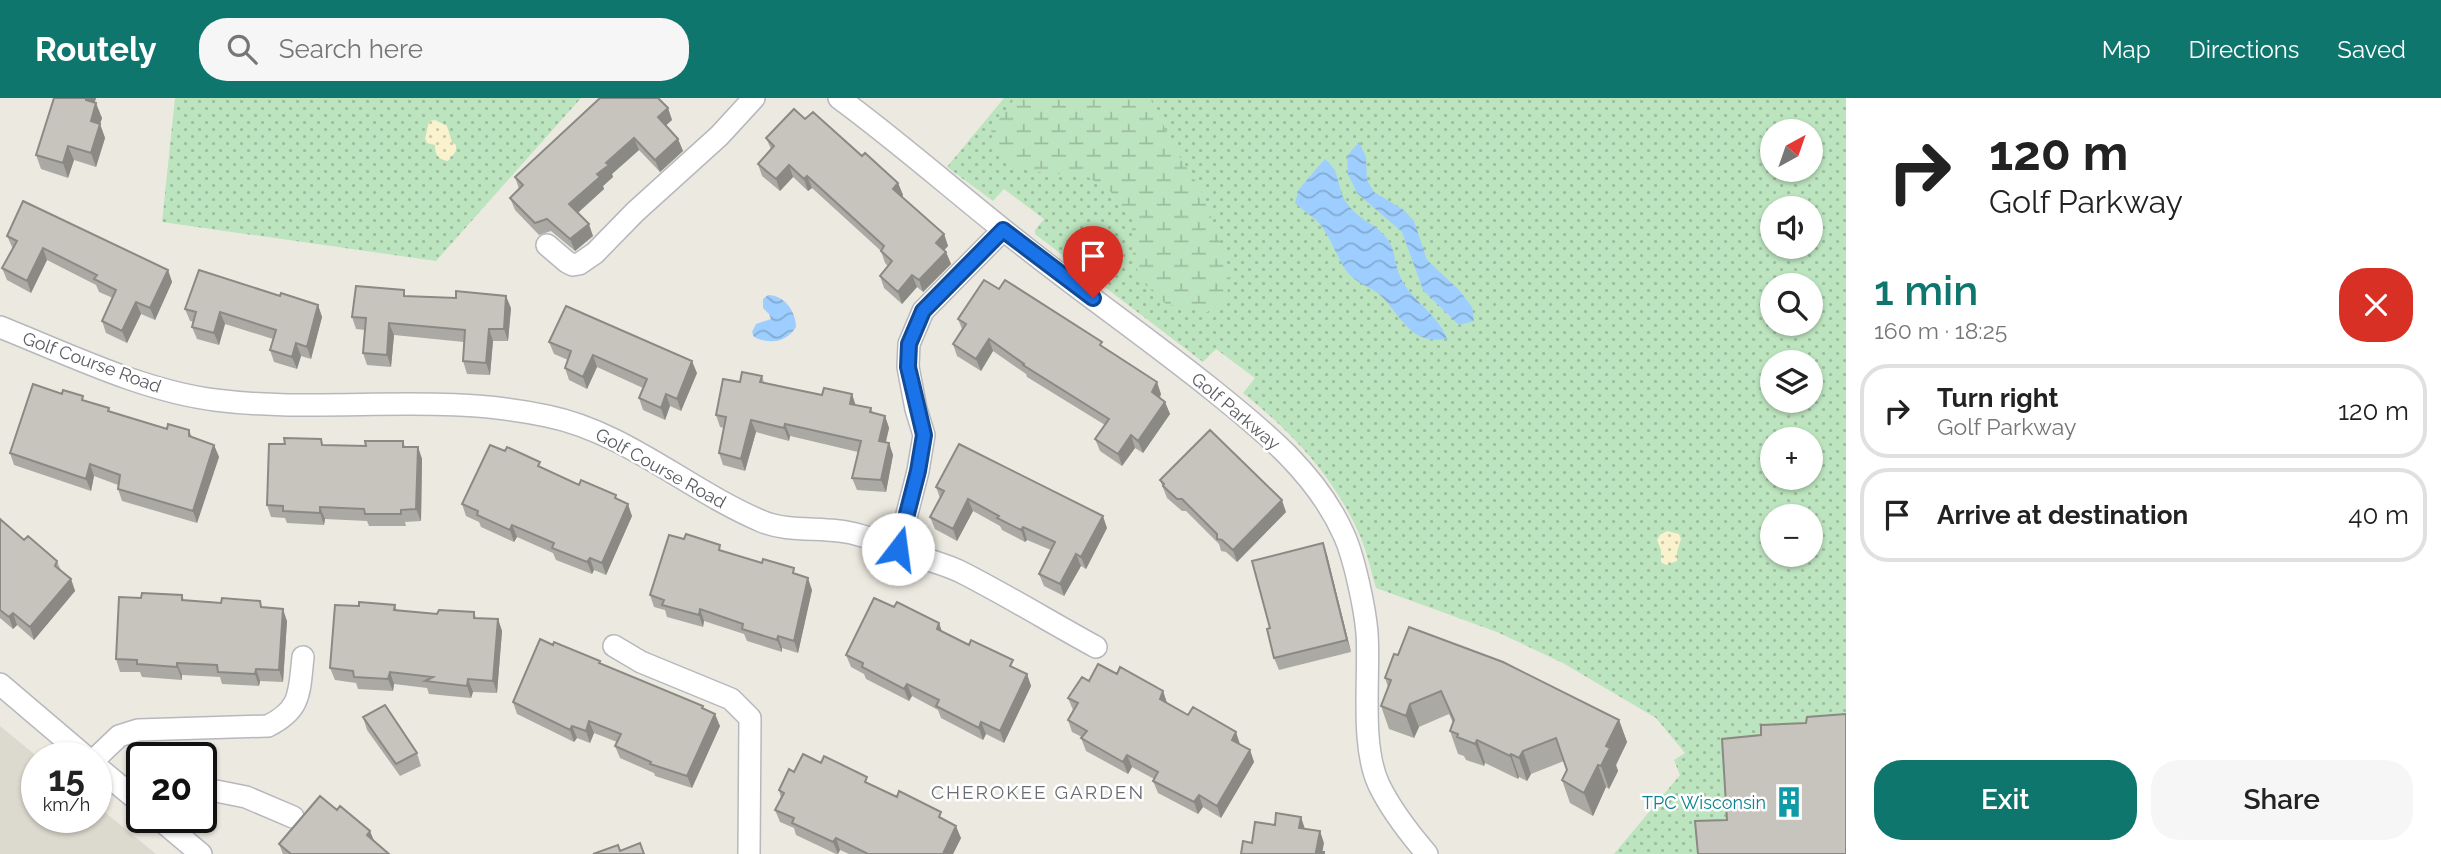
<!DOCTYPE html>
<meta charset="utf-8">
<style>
body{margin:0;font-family:Raleway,sans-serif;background:#f6f6f6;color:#222;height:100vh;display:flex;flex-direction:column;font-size:26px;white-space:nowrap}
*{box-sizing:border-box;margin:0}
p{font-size:23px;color:#767676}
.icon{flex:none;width:38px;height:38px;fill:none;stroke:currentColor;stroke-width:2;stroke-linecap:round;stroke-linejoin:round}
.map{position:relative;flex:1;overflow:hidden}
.drawer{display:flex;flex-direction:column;background:#fff;width:595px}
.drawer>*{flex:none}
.guide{background:#fff;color:#222;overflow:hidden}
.needle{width:46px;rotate:40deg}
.controls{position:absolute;left:1760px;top:21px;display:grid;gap:14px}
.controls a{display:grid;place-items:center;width:63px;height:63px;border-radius:50%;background:#fff;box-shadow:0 2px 5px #0004;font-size:35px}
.speed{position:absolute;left:21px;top:644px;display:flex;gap:14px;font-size:35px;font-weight:700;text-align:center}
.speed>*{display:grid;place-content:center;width:91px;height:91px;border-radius:50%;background:#fff;box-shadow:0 2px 5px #0004;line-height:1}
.speed small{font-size:18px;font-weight:400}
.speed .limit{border:4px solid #111;border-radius:10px;background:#fff;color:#111}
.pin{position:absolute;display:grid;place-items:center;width:60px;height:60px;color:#fff;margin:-72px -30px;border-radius:50% 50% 50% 0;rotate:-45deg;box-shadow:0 0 7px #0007}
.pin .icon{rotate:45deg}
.me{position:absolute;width:77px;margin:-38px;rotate:15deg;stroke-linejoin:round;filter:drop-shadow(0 0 5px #0008)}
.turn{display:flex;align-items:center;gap:24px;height:147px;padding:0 28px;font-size:32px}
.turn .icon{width:91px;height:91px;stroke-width:2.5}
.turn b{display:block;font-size:49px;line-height:60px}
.round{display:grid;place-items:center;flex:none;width:74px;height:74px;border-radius:28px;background:#f6f6f6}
.overview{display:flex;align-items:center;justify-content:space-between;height:119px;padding:0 28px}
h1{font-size:42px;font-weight:600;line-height:52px;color:#0f766e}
.primary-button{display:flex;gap:14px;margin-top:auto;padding:14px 28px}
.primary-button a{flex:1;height:80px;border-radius:28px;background:#0f766e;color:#fff;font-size:28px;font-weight:600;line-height:80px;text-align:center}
.primary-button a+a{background:#f6f6f6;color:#222}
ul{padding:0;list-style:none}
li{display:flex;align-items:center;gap:21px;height:94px;margin:0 14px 10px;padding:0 14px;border:4px solid #e0e0e0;border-radius:28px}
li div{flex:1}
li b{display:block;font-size:26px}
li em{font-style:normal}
header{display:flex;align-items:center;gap:42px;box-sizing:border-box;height:98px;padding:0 35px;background:#0f766e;color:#fff}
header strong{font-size:33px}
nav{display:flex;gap:38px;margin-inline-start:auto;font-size:24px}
.search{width:490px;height:63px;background:#f6f6f6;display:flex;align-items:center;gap:18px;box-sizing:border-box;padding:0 24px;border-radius:28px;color:#767676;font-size:26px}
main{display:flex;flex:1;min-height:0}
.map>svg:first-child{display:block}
</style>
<header>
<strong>Routely</strong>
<div class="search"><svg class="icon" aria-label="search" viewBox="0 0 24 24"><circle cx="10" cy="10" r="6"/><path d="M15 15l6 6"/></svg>Search here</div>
<nav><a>Map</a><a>Directions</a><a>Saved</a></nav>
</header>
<main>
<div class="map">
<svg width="1846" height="756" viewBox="0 0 1846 756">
<defs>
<pattern id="grass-dots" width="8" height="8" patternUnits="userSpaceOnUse" patternTransform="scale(1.75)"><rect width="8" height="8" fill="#bce4be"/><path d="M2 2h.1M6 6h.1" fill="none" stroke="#9cbc9e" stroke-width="1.8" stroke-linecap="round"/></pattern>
<pattern id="wetland-marsh" width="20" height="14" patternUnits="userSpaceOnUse" patternTransform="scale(1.75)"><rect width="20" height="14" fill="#bce4be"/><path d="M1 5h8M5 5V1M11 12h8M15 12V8" fill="none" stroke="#9cbc9e"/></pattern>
<pattern id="sand-dots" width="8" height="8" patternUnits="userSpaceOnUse" patternTransform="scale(1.75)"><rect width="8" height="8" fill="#faf2cd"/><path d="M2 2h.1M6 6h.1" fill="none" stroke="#cdc7aa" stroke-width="1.8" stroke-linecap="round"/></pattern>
<pattern id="water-waves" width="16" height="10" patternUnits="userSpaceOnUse" patternTransform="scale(1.75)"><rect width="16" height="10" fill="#9dceff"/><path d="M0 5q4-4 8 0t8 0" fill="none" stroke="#83aad2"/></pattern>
</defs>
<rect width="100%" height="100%" fill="#eceae0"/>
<path fill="#dcd9ce" d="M0,628L39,660H37V719H96V707L156,756H0Z"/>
<path fill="url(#grass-dots)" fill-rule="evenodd" d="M175,0H581L436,163L162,124Z
M1004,0H1846V756H1614L1680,677L1674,662L1685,655L1656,620L1563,565L1497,534L1376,490C1371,473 1367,454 1360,438C1336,381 1291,333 1243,295L1255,280L1216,251L1203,264L1035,136V132L1044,121L1004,91L993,103L947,69ZM1773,33H1811V72H1773ZM1773,110H1811V149H1773ZM1773,187H1811V226H1773ZM1773,264H1811V303H1773ZM1773,341H1811V380H1773ZM1773,418H1811V457H1773Z"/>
<path fill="url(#wetland-marsh)" d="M1015,0H1150L1176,53L1200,90L1212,121L1231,177L1226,200L1206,215L1166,206L1140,182L1132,153V121L1110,93L1083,76H1049L1020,70L998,53L991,32Z"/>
<path fill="url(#sand-dots)" d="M435,22L447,28L452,44L456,47V53L448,63C438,61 435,58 435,47L427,45L425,41L429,23Z
M1667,433L1679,436L1681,441L1677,454V463L1666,467L1661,464V452L1657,442L1660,437Z"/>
<path fill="url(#water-waves)" d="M1359,44L1366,59L1367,82L1374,94L1404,112L1414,123L1427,162L1459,192L1472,209L1474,223L1459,227L1423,192L1402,134L1357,95L1348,76L1347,58Z
M1325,61C1342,75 1336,89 1346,104C1355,118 1368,123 1379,132C1397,148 1392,157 1399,176C1409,202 1438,215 1447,241C1410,246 1404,222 1383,200C1374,190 1360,187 1351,178C1340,168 1332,141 1320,126C1313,118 1303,113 1295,105L1299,91Z
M768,197C785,197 796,214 796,229C787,244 770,247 754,239L752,234L756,226L771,221L769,216L763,210V201Z"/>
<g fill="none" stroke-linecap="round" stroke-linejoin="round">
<defs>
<path id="minor" d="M839,0C903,47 962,100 1025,149C1087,198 1152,243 1214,293C1265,334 1317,376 1344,437C1354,459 1365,510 1367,535C1370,578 1360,647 1379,687C1391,712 1409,735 1427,756
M547,147L567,164L573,167L579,166L595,155L635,114L719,38L754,0
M0,229C68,256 143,293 215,302C325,316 438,294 547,318C626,334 688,392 761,423C791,436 828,427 859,437C878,442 896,450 914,457C930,463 948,467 963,475C1008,498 1052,525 1096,549
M898,451L918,373L924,337L916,311L908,269L909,246L923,213L1003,132
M614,548L641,564L731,601L750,620L749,756
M0,586L87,660
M96,660L119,638L138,632L268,628C302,611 299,594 303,559
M96,668L142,706
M201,690L246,699L293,719
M157,719L201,756"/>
</defs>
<use href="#minor" stroke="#b6b8bd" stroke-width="24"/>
<use href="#minor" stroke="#fff" stroke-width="21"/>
</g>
<path fill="#aba9a3" d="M54,0H96L94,5L102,20L100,26L105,40L96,69L74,62L68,80L41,71L36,57Z
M668,10L672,22L666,27L678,41L683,53L660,74L639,52L612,76L613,79L603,88L604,91L578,115L593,138L575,153L551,133L539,137L515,112L510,100L519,91L515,79Z
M805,21L862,58L898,85L903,97L902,99L944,136L948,148L944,152L946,154L951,166L923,194L917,189L902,206L884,190L880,178L888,168L885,165L881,153L812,90L808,93L793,79L780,93L762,78L758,66L771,51L766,40Z
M7,138L168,172L172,184L155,222L141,216L127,245L106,235L102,223L113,200L99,194L96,187L47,162L31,195L7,182L2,170L13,151Z
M999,191L1103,249L1161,296L1160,300L1165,304L1170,316L1143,355L1135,350L1122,368L1100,353L1095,341L1105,327L1027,279L1026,276L993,253L981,273L957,258L953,246L962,231L958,221Z
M280,198L318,207L322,219L311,261L301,258L297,271L274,264L270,252L273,241L225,226L219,247L197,241L192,229L194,224L190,223L185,211Z
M406,198L511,210L508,243H493L490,277L467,276L463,263L464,244L394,237L391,269L367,267L363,255L365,232L356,231L352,219Z
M549,244L697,275L681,313L670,308L665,322L643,312L639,300L643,290L597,269L587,291L569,282L565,270L568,262L554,256Z
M762,278L764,284L822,297L852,296L855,307L871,310L873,315L885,318L889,330L886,344L889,345L893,357L886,394L857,392L852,380L858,354L790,338L789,343L756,334L745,373L723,367L719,355L724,330L720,329L716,317L740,284Z
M85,303L109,310L110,314L167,331L189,332L192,339L214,347L219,359L197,425L122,403L118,391V387L94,378L91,393L14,367L10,355Z
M321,341L323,347L366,348L403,343L405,349H418L422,361L421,423L405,424L406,428H369L367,423L325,421L324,427L287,425L285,420L271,419L267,407L285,346Z
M542,370L579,387L617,401L632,418L606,477L594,472L592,476L556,462L553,455L517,439L514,444L481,429L479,424L466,418L462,406Z
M1160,382L1286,414L1237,464L1226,454L1221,453L1219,446L1186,413H1182L1167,400Z
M936,389L1107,430L1086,471L1081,468L1064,498L1044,488L1039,476L1051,452L1027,442L1025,444L1002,432L1000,428L973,413L957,443L935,431L930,419L940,400Z
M0,419L1,422L24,442L57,463L61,473L71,481L75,493L34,542L17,527L13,531L0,520Z
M1323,445L1327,457L1351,554L1279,572L1274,560L1270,530Z
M723,453L797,477L812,492L798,555L782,550V554L747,543L744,536L704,523L703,529L667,519L665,512L654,509L650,497Z
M182,497L184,502L221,505L260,503L262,509L287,523L283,584L260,583L259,588L222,586L220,579L182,577V582L142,579L140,574H120L116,561L141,500Z
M395,507L397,513L437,516L474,514L476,520L498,521L502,533L497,595L473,594L471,600L429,596L427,590L394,586L393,593L358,591L356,585L335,582L330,570L359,508Z
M894,509L939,525L942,534L1027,576L1031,588L1004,645L986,636L983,642L941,620L938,612L912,598L909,603L866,581L864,576L851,569L846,557Z
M553,547L601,566L704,611L720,628L692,690L655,678L654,675L620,660L615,648L617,644L594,635L590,645L577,640L574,644L517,616L513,604Z
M1117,576L1163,593L1167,605L1250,652L1254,664L1221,720L1203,709L1198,716L1158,695L1153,683L1154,681L1132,669L1128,676L1086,653L1081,640L1082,639L1072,634L1068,622L1073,612L1068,600L1089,583Z
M1385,580L1619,622L1627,644L1616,667L1618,673L1609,691L1606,689L1593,718L1570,705L1562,682L1567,672L1564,663L1531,676L1527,683L1519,679L1518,681L1485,665L1484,668L1466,662L1464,658L1458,656L1450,633L1453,625L1449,616L1419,629L1414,640L1389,631L1381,608L1388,589Z
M363,619L417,655L421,668L400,678L367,632Z
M821,665L943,721L961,740L953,756H849L840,752L838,756H836L796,737L794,730L780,724L775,712L781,700L779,692L794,674Z
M374,743L389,756H283L279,746Z"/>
<path fill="#8b8984" d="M86,0H96L91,16L86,2Z
M96,5L102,20L96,38L91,23Z
M668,10L672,22L662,31L658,19Z
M100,26L105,40L96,69L91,55Z
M634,40L639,52L612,76L613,79L603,88L604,91L574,118L569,106L606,65Z
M678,41L683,53L660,74L655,62Z
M68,48L74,62L68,80L63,65Z
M789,67L793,79L780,93L776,81Z
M807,78L812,90L808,93L804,81Z
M898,85L903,97L898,103L893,91Z
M589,126L593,138L575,153L570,141Z
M944,136L948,148L940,157L936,145Z
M43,150L47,162L31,195L27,183Z
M946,154L951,166L923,194L919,182Z
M168,172L172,184L155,222L150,210Z
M912,177L917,189L902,206L898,194Z
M506,198L511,210L508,243L504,231Z
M136,204L141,216L127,245L122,233Z
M318,207L322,219L311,261L307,249Z
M220,214L225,226L219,247L214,235Z
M389,225L394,237L391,269L387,257Z
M489,231L493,243L490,277L486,265Z
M989,241L993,253L981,273L976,261Z
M296,245L301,258L297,271L292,259Z
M593,257L597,269L587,291L583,279Z
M692,263L697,275L681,313L677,301Z
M1157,284L1161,296L1156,306L1152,294Z
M666,296L670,308L665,322L661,310Z
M852,296L856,308L850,306Z
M1165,304L1170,316L1143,355L1138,343Z
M885,318L889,330L883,355L879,343Z
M751,322L756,334L745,373L741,361Z
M785,326L790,338L789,343L784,330Z
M1131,337L1135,350L1122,368L1118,356Z
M889,345L893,357L886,394L881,382Z
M214,347L219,359L197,425L193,413Z
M418,349L422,361L421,423L416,411Z
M90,366L94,378L91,393L86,381Z
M968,401L973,413L957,443L953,431Z
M1282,402L1286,414L1237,464L1233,452Z
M628,406L632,418L606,477L602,465Z
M320,409L325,421L324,427L320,415Z
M1103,418L1107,430L1086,471L1081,459Z
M512,427L517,439L514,444L510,432Z
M1023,429L1027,442L1025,444L1021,432Z
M1323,445L1327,457L1351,554L1347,542Z
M1076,456L1081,468L1064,498L1060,486Z
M590,460L594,472L592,476L587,464Z
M808,480L812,492L798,555L794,543Z
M71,481L75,493L34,542L30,529Z
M283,511L287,523L283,584L279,572Z
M700,511L704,523L703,529L699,517Z
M13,515L17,527L13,531L9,519Z
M498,521L502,533L497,595L493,583Z
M939,525L943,537L937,531Z
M778,538L782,550V554L777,542Z
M177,565L182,577V582L177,569Z
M256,571L260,583L259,588L255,576Z
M390,574L394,586L393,593L388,581Z
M1027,576L1031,588L1004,645L1000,633Z
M468,581L473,594L471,600L467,588Z
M907,586L912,598L909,603L904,591Z
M1163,593L1167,605L1160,601Z
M1410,606L1419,629L1414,640L1406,618Z
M715,616L720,628L692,690L687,678Z
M1619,622L1627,644L1616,667L1618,673L1609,691L1601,668L1606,648Z
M589,623L594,635L590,645L586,633Z
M981,624L986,636L983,642L979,630Z
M572,628L577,640L574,644L570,632Z
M1236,634L1240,646L1232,642Z
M1477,642L1485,665L1484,668L1475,646Z
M1250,652L1254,664L1221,720L1217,708Z
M1523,653L1531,676L1527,683L1519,660Z
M1511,656L1519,679L1518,681L1510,658Z
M1127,657L1132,669L1128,676L1123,664Z
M1598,667L1606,689L1593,718L1584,695Z
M1199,697L1203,709L1198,716L1194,704Z
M1301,719L1305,731L1299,730Z
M956,728L961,740L953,756H943Z
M370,733L375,745L367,737Z
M1320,733L1324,745L1322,756L1316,754Z
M836,740L840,752L838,756L833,744Z"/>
<path fill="#c7c4bd" stroke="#8b8984" stroke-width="2" d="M54,0H86V2L96,5L91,23L100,26L91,55L68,48L63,65L36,57Z
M600,0H658L668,10L658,19L678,41L655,62L634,40L606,65L609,67L597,76L600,79L569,106L589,126L570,141L547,121L535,125L510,100L523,87L515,79Z
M794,11L805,21L813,14L862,58L865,55L898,85L893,91L944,136L936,145L946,154L919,182L912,177L898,194L880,178L892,163L881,153L884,148L807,78L804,81L789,67L776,81L758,66L774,48L766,40Z
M23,103L168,172L150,210L136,204L122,233L102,223L116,192L94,181L97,177L43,150L27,183L2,170L17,143L7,138Z
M199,172L280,198L281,195L318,207L307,249L296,245L292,259L270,252L276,232L220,214L214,235L192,229L196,214L185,211Z
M984,182L999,191L1005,182L1102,244L1100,247L1157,284L1152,294L1165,304L1138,343L1131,337L1118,356L1095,341L1109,321L1023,267L1024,266L989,241L976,261L953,246L966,226L958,221Z
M356,188L404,192V198L456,200V193L506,198L504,231H489L486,265L463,263L465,232L389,225L387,257L363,255L366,220L352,219Z
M566,208L692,263L677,301L666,296L661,310L639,300L647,281L593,257L583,279L565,270L571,253L549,244Z
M742,274L762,278L760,284L822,297L824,290L852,296L850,306L871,310L870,314L885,318L879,343L889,345L881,382L852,380L861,343L785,326L784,330L751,322L741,361L719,355L726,319L716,317L723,281L740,284Z
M33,286L62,296L63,292L83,298L82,302L109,310L108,313L167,331L168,326L189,332V338L214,347L193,413L118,391L120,377L90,366L86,381L10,355Z
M1210,332L1282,402L1233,452L1222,442L1217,441V436L1182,401H1177L1163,388L1164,386L1160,382Z
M284,340L321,341L322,347L366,348L365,343H403V349H418L416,411L401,412V416H365L364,411L320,409V415L283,413V408L267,407L269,346H285Z
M959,346L1103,418L1081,459L1076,456L1060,486L1039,476L1055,444L1023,429L1021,432L997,420L999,418L968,401L953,431L930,419L944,393L936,389Z
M490,347L505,353L507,349L540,364L538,368L579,387L581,382L616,397L615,400L628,406L602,465L590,460L587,464L552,450L554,445L512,427L510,432L477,417L478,413L462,406Z
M0,421L24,442L28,438L57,463L55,468L71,481L30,529L13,515L9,519L0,512Z
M686,436L720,447L719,452L762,465L763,461L794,470L793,475L808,480L794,543L778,538L777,542L742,531L743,526L700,511L699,517L662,507L664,502L650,497L669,437L684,441Z
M1323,445L1347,542L1274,560L1267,531L1270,530L1252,463Z
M142,495L182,497V502L221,505L222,500L260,503L261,509L283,511L279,572L256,571L255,576L218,574L217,567L177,565V569L137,566V562L116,561L119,499L141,500Z
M874,500L894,509L897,504L939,525L937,531L969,547L971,542L1013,562L1010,568L1027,576L1000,633L981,624L979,630L936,608L939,602L907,586L904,591L862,569L863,565L846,557Z
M359,504L395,507L394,512L437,516L439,512L474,514V520L498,521L493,583L468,581L467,588L425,583L433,579L390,574L388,581L354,579L353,573L330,570L335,507L359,508Z
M1409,529L1503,564L1619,622L1606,648L1610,650L1601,668L1598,667L1584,695L1562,682L1567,672L1556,640L1523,653L1519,660L1511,656L1510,658L1477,642L1475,646L1457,639L1458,636L1450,633L1454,622L1441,593L1410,606L1406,618L1381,608L1391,582L1385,580L1394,556L1398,557Z
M540,541L553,547L554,544L600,563L599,565L703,608L702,610L715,616L687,678L650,666L651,664L615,648L621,636L589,623L586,633L572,628L570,632L513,604Z
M1098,566L1117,576L1120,569L1163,593L1160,601L1188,617L1193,609L1236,634L1232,642L1250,652L1217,708L1199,697L1194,704L1153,683L1158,674L1127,657L1123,664L1081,640L1087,633L1068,622L1078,605L1068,600L1082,579L1089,583Z
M385,607L417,655L396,666L363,619Z
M1846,616V756H1698L1695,723L1727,722L1722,641L1761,637V627L1806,625L1807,619Z
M803,656L821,665L824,658L867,679L865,684L897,699L899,693L941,714L939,719L956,728L943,756H868L836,740L833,744L792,725L794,720L775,712L784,695L779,692L789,671L794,674Z
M320,698L337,712L340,708L370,733L367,737L389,756H291L279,746Z
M1276,715L1301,719L1299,730L1320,733L1316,754H1324V756H1241L1243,743L1252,745L1255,724L1275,727Z
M640,745L644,756H593L618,747L620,753Z"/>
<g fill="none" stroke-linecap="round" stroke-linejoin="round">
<defs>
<path id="route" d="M898,451L918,373L924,337L908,269L909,246L923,213L1003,132L1093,200"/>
</defs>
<use href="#route" stroke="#114b97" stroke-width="18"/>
<use href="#route" stroke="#1a73e8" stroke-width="12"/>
</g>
<defs>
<symbol id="building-bare" viewBox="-9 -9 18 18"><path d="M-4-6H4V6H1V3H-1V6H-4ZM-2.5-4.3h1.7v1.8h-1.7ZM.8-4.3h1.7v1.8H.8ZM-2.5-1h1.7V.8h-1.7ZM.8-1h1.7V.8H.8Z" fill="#0f9aa8" stroke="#fff" stroke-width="2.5" paint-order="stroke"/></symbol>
</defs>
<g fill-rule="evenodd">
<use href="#building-bare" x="1767" y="682" width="44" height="44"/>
</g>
<g text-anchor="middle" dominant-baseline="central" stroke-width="5" stroke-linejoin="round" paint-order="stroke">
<g font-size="18" fill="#595c61" stroke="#fff">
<text transform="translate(92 264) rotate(20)">Golf Course Road</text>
<text transform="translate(1236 313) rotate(40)">Golf Parkway</text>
<text transform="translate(661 370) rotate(29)">Golf Course Road</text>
</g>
<g font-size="18" fill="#0d838f" stroke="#fff" text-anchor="end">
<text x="1766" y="704">TPC Wisconsin</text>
</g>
<g font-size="19" letter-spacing="2" fill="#6a6e73" stroke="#fff">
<text x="1038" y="694">CHEROKEE GARDEN</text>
</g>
</g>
</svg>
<div class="controls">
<a><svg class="needle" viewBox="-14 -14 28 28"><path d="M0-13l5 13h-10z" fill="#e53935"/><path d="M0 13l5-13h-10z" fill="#767676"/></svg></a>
<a><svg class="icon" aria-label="sound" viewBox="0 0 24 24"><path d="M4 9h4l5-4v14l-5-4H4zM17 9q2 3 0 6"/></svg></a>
<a><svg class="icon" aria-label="search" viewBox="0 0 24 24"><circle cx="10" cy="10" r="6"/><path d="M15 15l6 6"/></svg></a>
<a><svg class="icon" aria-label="layers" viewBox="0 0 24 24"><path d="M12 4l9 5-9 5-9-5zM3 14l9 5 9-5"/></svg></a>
<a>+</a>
<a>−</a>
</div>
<div class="speed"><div>15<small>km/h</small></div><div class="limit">20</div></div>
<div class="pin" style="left:1093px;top:200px;background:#d93025"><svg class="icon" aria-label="arrive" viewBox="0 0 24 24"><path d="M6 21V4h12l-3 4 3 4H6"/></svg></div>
<svg class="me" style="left:898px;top:451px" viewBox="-20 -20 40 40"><circle r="19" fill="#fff"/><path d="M0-13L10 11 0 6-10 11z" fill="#1a73e8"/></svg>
</div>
<section class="drawer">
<div class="guide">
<div class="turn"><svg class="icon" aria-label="right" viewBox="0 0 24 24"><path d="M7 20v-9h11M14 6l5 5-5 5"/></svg><div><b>120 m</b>Golf Parkway</div></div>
</div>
<div class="overview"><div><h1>1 min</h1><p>160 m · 18:25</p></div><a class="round" style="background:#d93025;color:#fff"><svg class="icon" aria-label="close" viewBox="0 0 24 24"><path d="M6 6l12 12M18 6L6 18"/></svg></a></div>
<ul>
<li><svg class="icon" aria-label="right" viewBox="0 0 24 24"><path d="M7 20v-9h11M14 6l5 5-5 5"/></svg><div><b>Turn right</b><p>Golf Parkway</p></div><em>120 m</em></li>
<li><svg class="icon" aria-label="arrive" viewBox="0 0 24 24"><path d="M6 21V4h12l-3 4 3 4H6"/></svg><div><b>Arrive at destination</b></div><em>40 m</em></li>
</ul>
<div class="primary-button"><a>Exit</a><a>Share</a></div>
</section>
</main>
